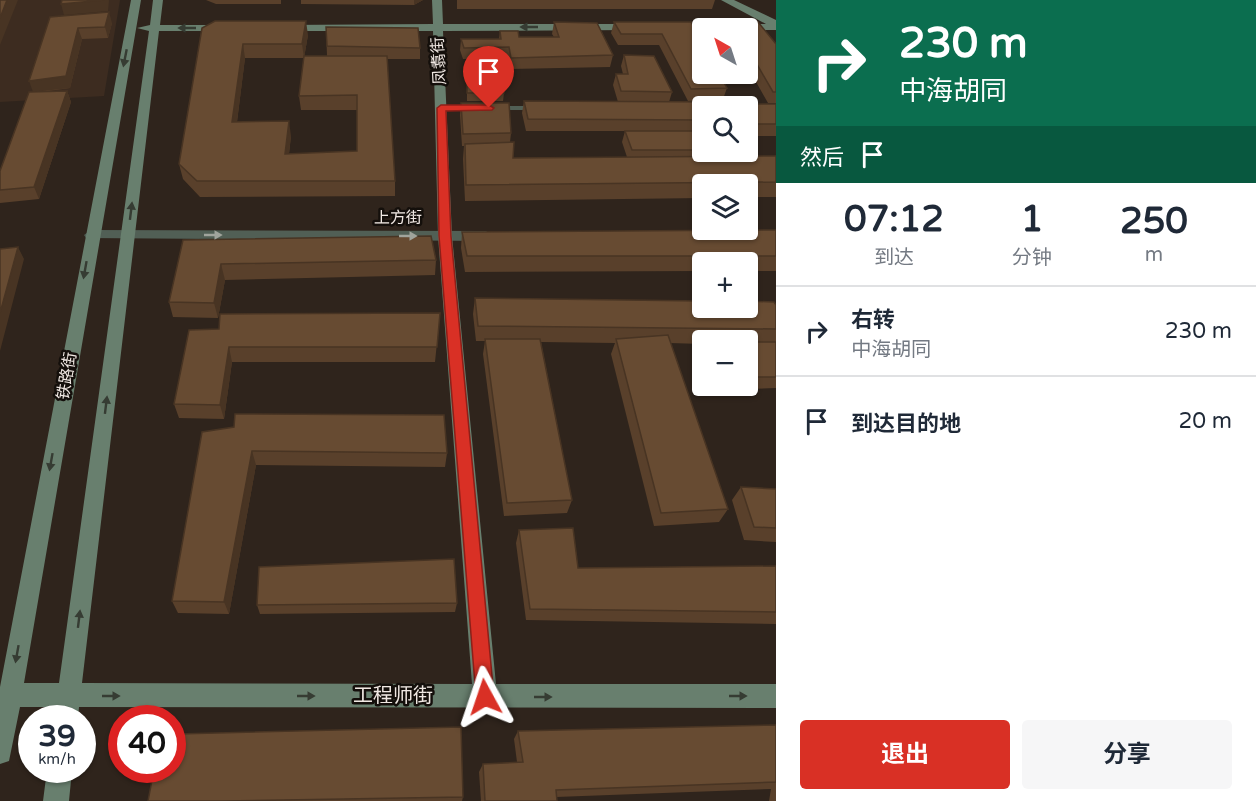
<!DOCTYPE html>
<html lang="zh">
<meta charset="utf-8">
<style>
body{margin:0;font-family:"Varela Round","Noto Sans SC",sans-serif;background:#f6f6f7;color:#1f2937;height:100vh;display:flex;flex-direction:column;font-size:22px;white-space:nowrap}
*{box-sizing:border-box;margin:0}
p{font-size:20px;color:#747a83}
.icon{flex:none;width:33px;height:33px;fill:none;stroke:currentColor;stroke-width:2;stroke-linecap:round;stroke-linejoin:round}
.map{position:relative;flex:1;overflow:hidden}
.sheet{display:flex;flex-direction:column;background:#fff;width:480px}
.sheet>*{flex:none}
.banner{background:#0b6e4f;color:#fff;overflow:hidden}
.needle{width:39px;rotate:321deg}
.fabs{position:absolute;left:692px;top:18px;display:grid;gap:12px}
.fabs a{display:grid;place-items:center;width:66px;height:66px;border-radius:6px;background:#fff;box-shadow:0 2px 4px #0004;font-size:30px}
.speed{position:absolute;left:18px;top:705px;display:flex;gap:12px;font-size:30px;font-weight:700;text-align:center}
.speed>*{display:grid;place-content:center;width:78px;height:78px;border-radius:50%;background:#fff;box-shadow:0 2px 4px #0004;line-height:1}
.speed small{font-size:15px;font-weight:400}
.speed .limit{border:9px solid #d22;background:#fff;color:#111}
.pin{position:absolute;display:grid;place-items:center;width:51px;height:51px;color:#fff;margin:-62px -26px;border-radius:50% 50% 50% 0;rotate:-45deg;box-shadow:0 0 6px #0007}
.pin .icon{rotate:45deg}
.me{position:absolute;width:66px;margin:-33px;rotate:355deg;stroke-linejoin:round;filter:drop-shadow(0 0 4px #0008)}
.turn{display:flex;align-items:center;gap:21px;height:126px;padding:0 24px;font-size:27px}
.turn .icon{width:78px;height:78px;stroke-width:2.5}
.turn b{display:block;font-size:42px;line-height:51px}
.then{display:flex;align-items:center;height:57px;padding:0 24px;background:#0003;gap:12px;font-size:22px}
.eta{display:flex;justify-content:space-evenly;align-items:center;height:102px;text-align:center}
.eta b{font-size:36px;font-weight:700;line-height:42px}
.primary-button{display:flex;gap:12px;margin-top:auto;padding:12px 24px}
.primary-button a{flex:1;height:69px;border-radius:6px;background:#d93025;color:#fff;font-size:24px;font-weight:700;line-height:69px;text-align:center}
.primary-button a+a{background:#f6f6f7;color:#1f2937}
ul{padding:0;list-style:none}
li{display:flex;align-items:center;gap:18px;height:90px;padding:0 24px;border-top:2px solid #e0e1e3}
li div{flex:1}
li b{display:block;font-size:22px}
li em{font-style:normal}
main{display:flex;flex:1;min-height:0}
.map>svg:first-child{display:block}
</style>
<main>
<div class="map">
<svg width="776" height="801" viewBox="0 0 776 801">
<rect width="100%" height="100%" fill="#2f241c"/>
<path fill="#3d2c20" d="M0,0H120L104,96L0,102Z"/>
<g fill="none" stroke-linecap="round" stroke-linejoin="round">
<path fill="#515f55" fill-rule="evenodd" d="M438,106H474L478,108L474,110H438Z
M492,106H537L541,108L537,110H492Z"/>
<path fill="#515f55" fill-rule="evenodd" d="M91,230L486,231L493,236L486,241L86,238L84,235Z"/>
<path fill="#687f6e" fill-rule="evenodd" d="M131,0H141L24,683H59L149,31L137,28L150,25L153,0H163L160,25H225L230,28L225,31H159L82,683L472,684L438,236L433,31H283L278,28L283,25L433,24L432,0H442L443,24H636L641,27L636,30L443,31L452,236L496,684H776V708L79,707L78,718H54L55,707H20L9,761L0,764V687Z
M721,0H734L776,20V30H670L665,27L670,24H766Z
M47,770H72L69,801H43Z"/>
</g>
<path fill="#59402b" d="M206,0H281V4H216Z
M301,0H423L414,5L301,4Z
M457,0H715L712,9H457Z
M50,17L112,23L108,38L82,39L70,88L41,92L67,91L71,102L39,199L0,203V171L33,92Z
M554,22L613,55L610,67L510,69L508,59H463L460,50L461,39H499L500,31L519,37H554L552,34Z
M614,22H691L727,88L723,99L688,101L659,45H618L611,33Z
M758,22L776,44V103H768L747,66V28H702L704,23Z
M326,27L420,48V59H387L395,181V196L200,197L183,179L179,164L202,28L308,35L304,58H245L237,122L291,136L289,154L357,151V110H301L299,96L327,56Z
M624,55L672,92L669,102L702,106V152H717L715,157L776,156V197H747V184H702V198L465,201L463,159L464,146H462L460,115L461,103L511,133L510,142L513,158L627,157L622,142L625,131H526L522,113L524,101L618,102L613,85L616,74H623L621,66Z
M467,65L504,93L503,101H467Z
M742,104H776V136H748L747,134V106H741Z
M776,230V271H747V262H702V271L465,272L461,248L462,232Z
M183,240L436,260L435,275L225,280L218,318L173,317L169,302Z
M475,298L776,305V388L718,390L716,386H747V340H702V344L670,343L728,509L719,522L654,526L611,354L615,343L541,342L572,500L567,513L504,516L483,354L485,341H476L473,314Z
M440,313L435,362H232L224,419L179,418L174,404L219,329Z
M202,432L447,453L445,467L256,465L229,614L178,613L172,601Z
M741,487L776,489V542L744,540L732,500Z
M519,530L578,568L776,566V624L526,620L516,543Z
M457,603L455,612L260,614L257,605Z
M776,725V801H769L771,789L556,797L557,801H481L479,772L483,764L517,762L514,739L518,731Z
M463,797L462,801H148Z"/>
<path fill="#483423" d="M7,0H18L0,45V18Z
M104,0H109L108,11L64,15L61,4Z
M414,0H423L414,5Z
M109,12L112,23L108,38L105,27Z
M306,21L308,35L304,58L302,44Z
M78,28L82,39L70,88L33,92L29,81Z
M243,44L245,58L235,137L232,122Z
M67,91L71,102L39,199L34,187Z
M289,121L291,136L287,169L285,154Z
M18,247L24,259L0,351V313Z
M221,264L225,280L218,318L214,303Z
M229,347L232,362L224,419L220,405Z
M252,451L256,465L229,614L224,602Z"/>
<path fill="#674b32" stroke="#483423" stroke-width="1.5" d="M0,0H7L0,18Z
M62,0H104L61,4Z
M109,12L105,27L78,28L66,76L29,81L50,17Z
M215,21H306L302,44H243L232,122L289,121L285,154L357,151V95L299,96L304,56H387L395,181H197L179,164L202,28Z
M554,22L597,23L613,55L511,58L509,47L464,48L461,39H501L500,31H518L519,37H559Z
M614,22H691L702,42V74H719L727,88L691,89L662,34H621Z
M758,22L776,44V92H773L747,47V28H708L704,23Z
M326,27L418,28L420,48L327,46Z
M624,55L654,56L672,92L621,91L616,74H628Z
M503,64L504,93H467V65Z
M67,91L34,187L0,190V171L29,92Z
M524,101L724,102L726,106H702V120L528,119Z
M461,103H509L511,133L463,134Z
M742,104H776V124H753L747,114V106H743Z
M625,131H702V150H632Z
M514,142L513,158L776,156V182L466,185L465,144Z
M776,230V256H467L462,232Z
M431,236L436,260L221,264L214,303L169,302L183,240Z
M18,247L0,313V249Z
M475,298L702,301V308H747V301L774,302L776,305V329L478,326Z
M440,313L437,347H229L220,405L174,404L189,330L219,329L220,314Z
M668,335L728,509L661,513L616,339Z
M485,339H540L572,500L507,503Z
M747,342H776V377H747Z
M235,414L444,415L447,453L252,451L224,602L172,601L202,432L234,427Z
M741,487L776,489V528L754,527Z
M573,528L578,568L776,566V612L530,609L519,530Z
M454,559L457,603L257,605L259,567Z
M776,725V782L556,790L557,801H485L483,764L523,762L518,731Z
M461,727L463,797L223,801H148L154,770H172V767H174L177,734Z"/>
<defs><path id="oneway-solid" d="M-6-.8H1V-3.2L6.5 0L1 3.2V.8H-6Z" transform="scale(1.5)"/></defs>
<g fill="#363c33">
<use href="#oneway-solid" transform="translate(529 27) rotate(180)"/>
<use href="#oneway-solid" transform="translate(187 28) rotate(180)"/>
<use href="#oneway-solid" transform="translate(125 58) rotate(101)"/>
<use href="#oneway-solid" transform="translate(131 211) rotate(-83)"/>
<use href="#oneway-solid" transform="translate(85 270) rotate(100)"/>
<use href="#oneway-solid" transform="translate(106 405) rotate(-83)"/>
<use href="#oneway-solid" transform="translate(51 462) rotate(100)"/>
<use href="#oneway-solid" transform="translate(79 619) rotate(-83)"/>
<use href="#oneway-solid" transform="translate(17 654) rotate(100)"/>
<use href="#oneway-solid" transform="translate(111 696)"/>
<use href="#oneway-solid" transform="translate(306 696)"/>
<use href="#oneway-solid" transform="translate(738 696)"/>
<use href="#oneway-solid" transform="translate(543 697)"/>
</g>
<g fill="#a0a49c">
<use href="#oneway-solid" transform="translate(213 235)"/>
<use href="#oneway-solid" transform="translate(408 236)"/>
</g>
<path fill="#d93025" stroke="#8d1f18" stroke-width="1.5" d="M489,105L494,108L492,110L446,111L451,236L494,697L491,703L485,706L479,703L476,697L439,236L437,108L441,105Z"/>
<g text-anchor="middle" dominant-baseline="central" stroke-width="5" stroke-linejoin="round" paint-order="stroke">
<g font-size="16" fill="#f0e8e3" stroke="#140f0b">
<text transform="translate(439 61) rotate(-93)">凤翥街</text>
<text x="398" y="218">上方街</text>
<text transform="translate(67 376) rotate(-80)">铁路街</text>
</g>
<g font-size="20" fill="#f0e8e3" stroke="#140f0b">
<text x="393" y="696">工程师街</text>
</g>
</g>
</svg>
<div class="fabs">
<a><svg class="needle" viewBox="-14 -14 28 28"><path d="M0-13l5 13h-10z" fill="#e53935"/><path d="M0 13l5-13h-10z" fill="#747a83"/></svg></a>
<a><svg class="icon" aria-label="search" viewBox="0 0 24 24"><circle cx="10" cy="10" r="6"/><path d="M15 15l6 6"/></svg></a>
<a><svg class="icon" aria-label="layers" viewBox="0 0 24 24"><path d="M12 4l9 5-9 5-9-5zM3 14l9 5 9-5"/></svg></a>
<a>+</a>
<a>−</a>
</div>
<div class="speed"><div>39<small>km/h</small></div><div class="limit">40</div></div>
<div class="pin" style="left:489px;top:108px;background:#d93025"><svg class="icon" aria-label="arrive" viewBox="0 0 24 24"><path d="M6 21V4h12l-3 4 3 4H6"/></svg></div>
<svg class="me" style="left:485px;top:697px" viewBox="-20 -20 40 40"><path d="M0-17L14 15 0 8-14 15z" fill="#d93025" stroke="#fff" stroke-width="4"/></svg>
</div>
<section class="sheet">
<div class="banner">
<div class="turn"><svg class="icon" aria-label="right" viewBox="0 0 24 24"><path d="M7 20v-9h11M14 6l5 5-5 5"/></svg><div><b>230 m</b>中海胡同</div></div>
<div class="then">然后<svg class="icon" aria-label="arrive" viewBox="0 0 24 24"><path d="M6 21V4h12l-3 4 3 4H6"/></svg></div>
</div>
<div class="eta">
<div><b>07:12</b><p>到达</p></div>
<div><b>1</b><p>分钟</p></div>
<div><b>250</b><p>m</p></div>
</div>
<ul>
<li><svg class="icon" aria-label="right" viewBox="0 0 24 24"><path d="M7 20v-9h11M14 6l5 5-5 5"/></svg><div><b>右转</b><p>中海胡同</p></div><em>230 m</em></li>
<li><svg class="icon" aria-label="arrive" viewBox="0 0 24 24"><path d="M6 21V4h12l-3 4 3 4H6"/></svg><div><b>到达目的地</b></div><em>20 m</em></li>
</ul>
<div class="primary-button"><a>退出</a><a>分享</a></div>
</section>
</main>
